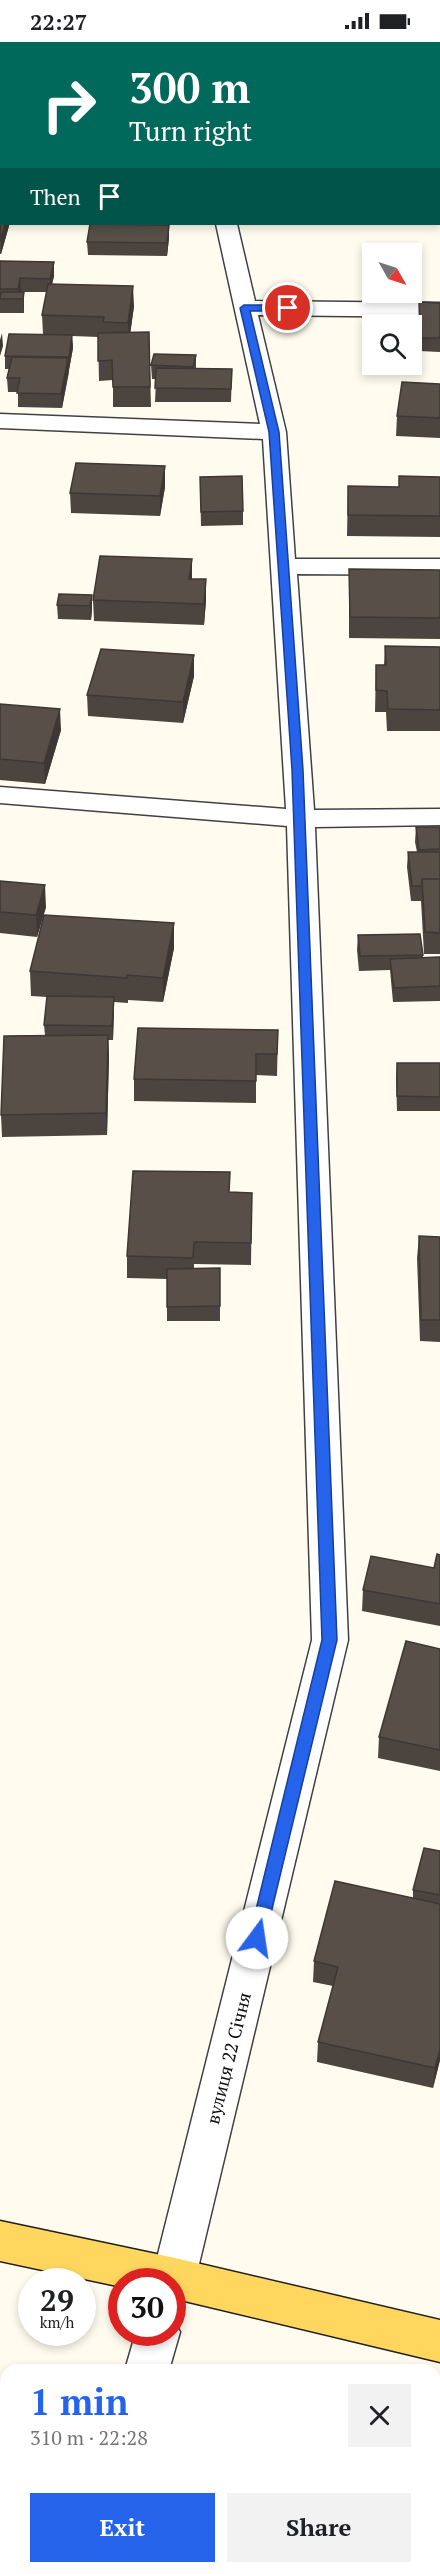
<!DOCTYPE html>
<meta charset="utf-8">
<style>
body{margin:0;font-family:"PT Serif",serif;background:#f2f2f2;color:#202124;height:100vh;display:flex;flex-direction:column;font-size:22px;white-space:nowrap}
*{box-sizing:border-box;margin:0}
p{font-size:20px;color:#757577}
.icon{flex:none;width:33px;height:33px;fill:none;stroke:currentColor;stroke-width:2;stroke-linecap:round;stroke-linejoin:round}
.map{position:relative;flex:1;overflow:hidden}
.sheet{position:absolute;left:0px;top:2322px;width:441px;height:210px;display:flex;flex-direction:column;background:#fff;border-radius:18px 18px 0 0;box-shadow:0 3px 9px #0003}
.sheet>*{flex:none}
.top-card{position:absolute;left:0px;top:0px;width:441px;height:183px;box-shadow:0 3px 9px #0003;background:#00695c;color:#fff;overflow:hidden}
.needle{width:39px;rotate:129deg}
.buttons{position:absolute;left:362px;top:201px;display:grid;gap:12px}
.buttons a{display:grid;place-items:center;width:60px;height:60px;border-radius:0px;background:#fff;box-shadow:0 3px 9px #0003;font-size:30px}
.speed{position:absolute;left:18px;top:2226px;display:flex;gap:12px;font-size:30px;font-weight:700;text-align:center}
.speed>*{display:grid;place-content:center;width:78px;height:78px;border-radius:50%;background:#fff;box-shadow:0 3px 9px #0003;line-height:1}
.speed small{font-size:15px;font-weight:400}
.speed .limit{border:9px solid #d22;background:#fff;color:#111}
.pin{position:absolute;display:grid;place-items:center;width:51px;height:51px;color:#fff;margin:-26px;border:3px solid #fff;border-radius:50%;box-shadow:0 2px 6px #0007}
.me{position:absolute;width:66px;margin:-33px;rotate:14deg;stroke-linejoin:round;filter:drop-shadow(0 0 4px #0008)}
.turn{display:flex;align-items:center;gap:21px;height:126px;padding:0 30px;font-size:27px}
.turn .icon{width:78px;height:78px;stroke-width:2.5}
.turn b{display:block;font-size:42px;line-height:51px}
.then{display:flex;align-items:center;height:57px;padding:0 30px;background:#0003;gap:12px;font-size:22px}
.round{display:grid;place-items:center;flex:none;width:63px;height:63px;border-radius:0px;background:#f2f2f2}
.head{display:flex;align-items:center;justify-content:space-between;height:102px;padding:0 30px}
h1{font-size:36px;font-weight:700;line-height:45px;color:#2563eb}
.cta{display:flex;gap:12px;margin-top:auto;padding:12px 30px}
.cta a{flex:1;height:69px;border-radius:0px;background:#2563eb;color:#fff;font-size:24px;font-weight:700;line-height:69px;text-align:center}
.cta a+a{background:#f2f2f2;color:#202124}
.status{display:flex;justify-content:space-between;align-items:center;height:42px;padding:0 30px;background:#fff;direction:ltr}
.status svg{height:16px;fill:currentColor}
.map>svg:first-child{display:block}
</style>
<div class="status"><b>22:27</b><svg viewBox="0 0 49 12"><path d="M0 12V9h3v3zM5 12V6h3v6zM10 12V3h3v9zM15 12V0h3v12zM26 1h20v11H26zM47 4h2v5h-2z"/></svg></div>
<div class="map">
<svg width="440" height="2532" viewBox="0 0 440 2532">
<rect width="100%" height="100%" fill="#fffcef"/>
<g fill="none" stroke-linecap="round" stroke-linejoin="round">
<defs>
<path id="minor" d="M136,0H156L157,2H137Z
M216,182H237L255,259L440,261V275L258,273L286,390L295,517H440V533L297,532L314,768L440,767V783L315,785L348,1598L194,2243L187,2257L172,2263V2240H151L312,1598L287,784L0,761V745L286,767L263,397L0,386V372L260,382Z
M172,2275L180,2290L169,2328H125L136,2290H172Z
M64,2526H110L108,2532H62Z"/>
<path id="major" d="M0,2179L175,2216L440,2278V2320L172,2256V2240H122V2245L0,2219Z"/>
</defs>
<use href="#minor" stroke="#414141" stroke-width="3"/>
<use href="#major" stroke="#1f1f1f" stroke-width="3"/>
<use href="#minor" fill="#fff" fill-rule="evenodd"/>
<use href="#major" fill="#ffd75f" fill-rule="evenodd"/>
</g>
<path fill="#4c443f" d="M0,22H2V68H0Z
M0,121H2V166H0Z
M0,170L2,182H9V184L1,212H0Z
M169,196L167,214L88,213L87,200Z
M0,219L54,234L52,242L134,264L130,291L149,290L151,365H113V338L99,339L98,295L72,294L73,306L62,366L18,365V350H8L7,336L9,327H5V314L43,292L42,273L47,250H21H24V271H0Z
M419,260L440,261V310L419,309Z
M196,313V326L232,327L231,360H155L156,337H152L151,323Z
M440,342V396L396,394L397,374Z
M165,424V445L160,474L71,471L70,451Z
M399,434L440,435V495L347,494L348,444L399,445Z
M200,435L243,469V483L201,484Z
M192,517V537H206V558L204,583L94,579L93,558Z
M349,527L440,528V597L349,596Z
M92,553V567L91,578L58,577L57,563Z
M385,604L440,605V689H387L386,670H375L376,623H384Z
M194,613V634L183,681L88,674L87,653Z
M0,662L61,688L45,742L0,738Z
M416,785H440V912H424L421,859H411L407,825L408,810H417L415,800Z
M0,839L46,865L37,895L0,891Z
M358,893L423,913V916L440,915V959L393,960L390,928L359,929L357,908Z
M174,906L163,960L128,958V961L114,960L113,998H108L109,1014L107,1093L2,1095L1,1073L45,993L44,983L47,955L31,954L30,929Z
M278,988L277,1034L256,1033V1061L134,1059V1037Z
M397,1021H440V1069H397L396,1035Z
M230,1150L252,1151L251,1223L194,1222V1227L220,1226V1279H167V1237L127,1236V1214Z
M419,1194L440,1195V1300L420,1299L417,1216Z
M440,1513V1584L362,1569L363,1548L434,1526Z
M440,1607V1729L378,1716L379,1695Z
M440,1809V2018L433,2046L317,2020L318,2000L333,1944L313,1940L314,1919L413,1856V1848Z
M228,2526H287L286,2532H250Z"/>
<path fill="#3e3733" d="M5,182H9V184L1,212V199Z
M169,183V196L167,214V201Z
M54,220V234L50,250V237Z
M20,236L21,250L19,257L18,247Z
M133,244L134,264L129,301L128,281Z
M24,250V271L23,257Z
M2,291L3,304L0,314V298Z
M72,293L73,306L69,328V315Z
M68,316L69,330L62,366L61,352Z
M165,424V445L160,474V454Z
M192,517V538L189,537Z
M206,537V558L204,583V562Z
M92,553V567L91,578L90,564Z
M194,613V634L183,681V660Z
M60,667L61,688L45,742L44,721Z
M45,843L46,865L37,895L36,873Z
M174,881V906L163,960V936Z
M114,955V970L113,998L112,984Z
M108,993L109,1014L107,1093L106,1071Z
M440,2007V2018L433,2046L435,2026Z
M6,2518V2526H11L9,2532H2Z
M284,2526H287L286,2532H284Z"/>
<path fill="#584f49" stroke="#3e3733" stroke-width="1.5" d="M10,0H92V2H9Z
M321,0H397V2H321Z
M0,22H2V49H0Z
M0,121H2V147H0Z
M0,170H2V182H5L1,199Z
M90,182L169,183L167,201L87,200Z
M0,219L54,220L50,237L20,236L18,247H0Z
M48,242L133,244L128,281L103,280L104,275L42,273Z
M1,250H24L23,257H0Z
M419,260L440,261V296H420Z
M149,290L150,345H113L112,318L98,319V291Z
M9,292L72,293L69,315L5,314Z
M154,312L196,313L193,325L151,323Z
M12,315L68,316L61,352L17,351L20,336H7Z
M156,326L232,327L231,347L155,346Z
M402,340L440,342V376L397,374Z
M76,421L165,424L160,454L70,451Z
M242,434L243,469L201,470L200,435Z
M399,434L440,435V474L348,473V444L399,445Z
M100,514L192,517L189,537H206L204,562L93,558Z
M349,527L440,528V576L350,575Z
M59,552L92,553L90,564L57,563Z
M385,604L440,605V668L388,667L387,649L376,648V623H386Z
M101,607L194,613L183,660L87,653Z
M0,662L60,667L44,721L0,717Z
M416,785H440V807L419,808Z
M408,810H440V837H422V844H412Z
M422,837H440V891L425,890Z
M0,839L45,843L36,873L0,870Z
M44,873L174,881L163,936L127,933V936L30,929Z
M420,892L423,913L360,914L358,893Z
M440,915V944L394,946L390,917Z
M47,954L114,955L112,984L44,983Z
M138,986L278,988L277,1012H256V1039L134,1037Z
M108,993L106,1071L1,1073L4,994Z
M397,1021H440V1055L397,1054Z
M133,1129L230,1130L229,1150L252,1151L251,1201L194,1200L193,1216L127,1214Z
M419,1194L440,1195V1278H421Z
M220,1226V1264L167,1265V1227Z
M437,1512L440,1513V1562L363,1548L371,1514L434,1526Z
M406,1599L440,1607V1708L379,1695Z
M424,1806L440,1809V1853L413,1848Z
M335,1839L440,1862V2007L435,2026L318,2000L338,1925L314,1919Z
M0,2349L6,2351V2518L2,2532L0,2531Z
M108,2526H119L141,2532H106Z
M313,2526H346L367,2532H311Z"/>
<path fill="#2563eb" stroke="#184099" stroke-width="1.5" d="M244,263H288L292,266L288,269H250L279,390L303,728L337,1598L265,1896L263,1901H251L249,1896L322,1598L292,728L269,390L240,266Z"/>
<g text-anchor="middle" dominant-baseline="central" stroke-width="6" stroke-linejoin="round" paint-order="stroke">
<g font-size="18" fill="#0e0e0e" stroke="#fff">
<text transform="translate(228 2016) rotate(-76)">вулиця 22 Січня</text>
</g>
</g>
</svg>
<div class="buttons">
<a><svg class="needle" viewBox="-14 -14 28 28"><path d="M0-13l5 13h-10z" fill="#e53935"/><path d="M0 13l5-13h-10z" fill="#757577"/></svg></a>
<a><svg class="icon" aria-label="search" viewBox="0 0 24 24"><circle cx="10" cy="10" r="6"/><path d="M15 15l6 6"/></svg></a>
</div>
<div class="speed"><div>29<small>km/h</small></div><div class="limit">30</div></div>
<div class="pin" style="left:288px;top:266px;background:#d93025"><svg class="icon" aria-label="arrive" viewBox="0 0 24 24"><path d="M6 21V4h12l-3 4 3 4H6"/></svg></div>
<svg class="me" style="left:257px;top:1896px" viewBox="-20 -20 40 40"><circle r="19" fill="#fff"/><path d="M0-13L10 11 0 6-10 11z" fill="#2563eb"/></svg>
<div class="top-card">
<div class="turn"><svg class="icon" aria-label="right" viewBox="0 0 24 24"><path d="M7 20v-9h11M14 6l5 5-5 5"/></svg><div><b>300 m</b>Turn right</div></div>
<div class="then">Then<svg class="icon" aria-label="arrive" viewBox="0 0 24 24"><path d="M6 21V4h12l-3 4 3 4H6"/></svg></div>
</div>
<section class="sheet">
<div class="head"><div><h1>1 min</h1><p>310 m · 22:28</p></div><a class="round"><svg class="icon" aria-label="close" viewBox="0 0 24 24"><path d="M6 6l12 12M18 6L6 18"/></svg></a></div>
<div class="cta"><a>Exit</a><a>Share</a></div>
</section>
</div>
